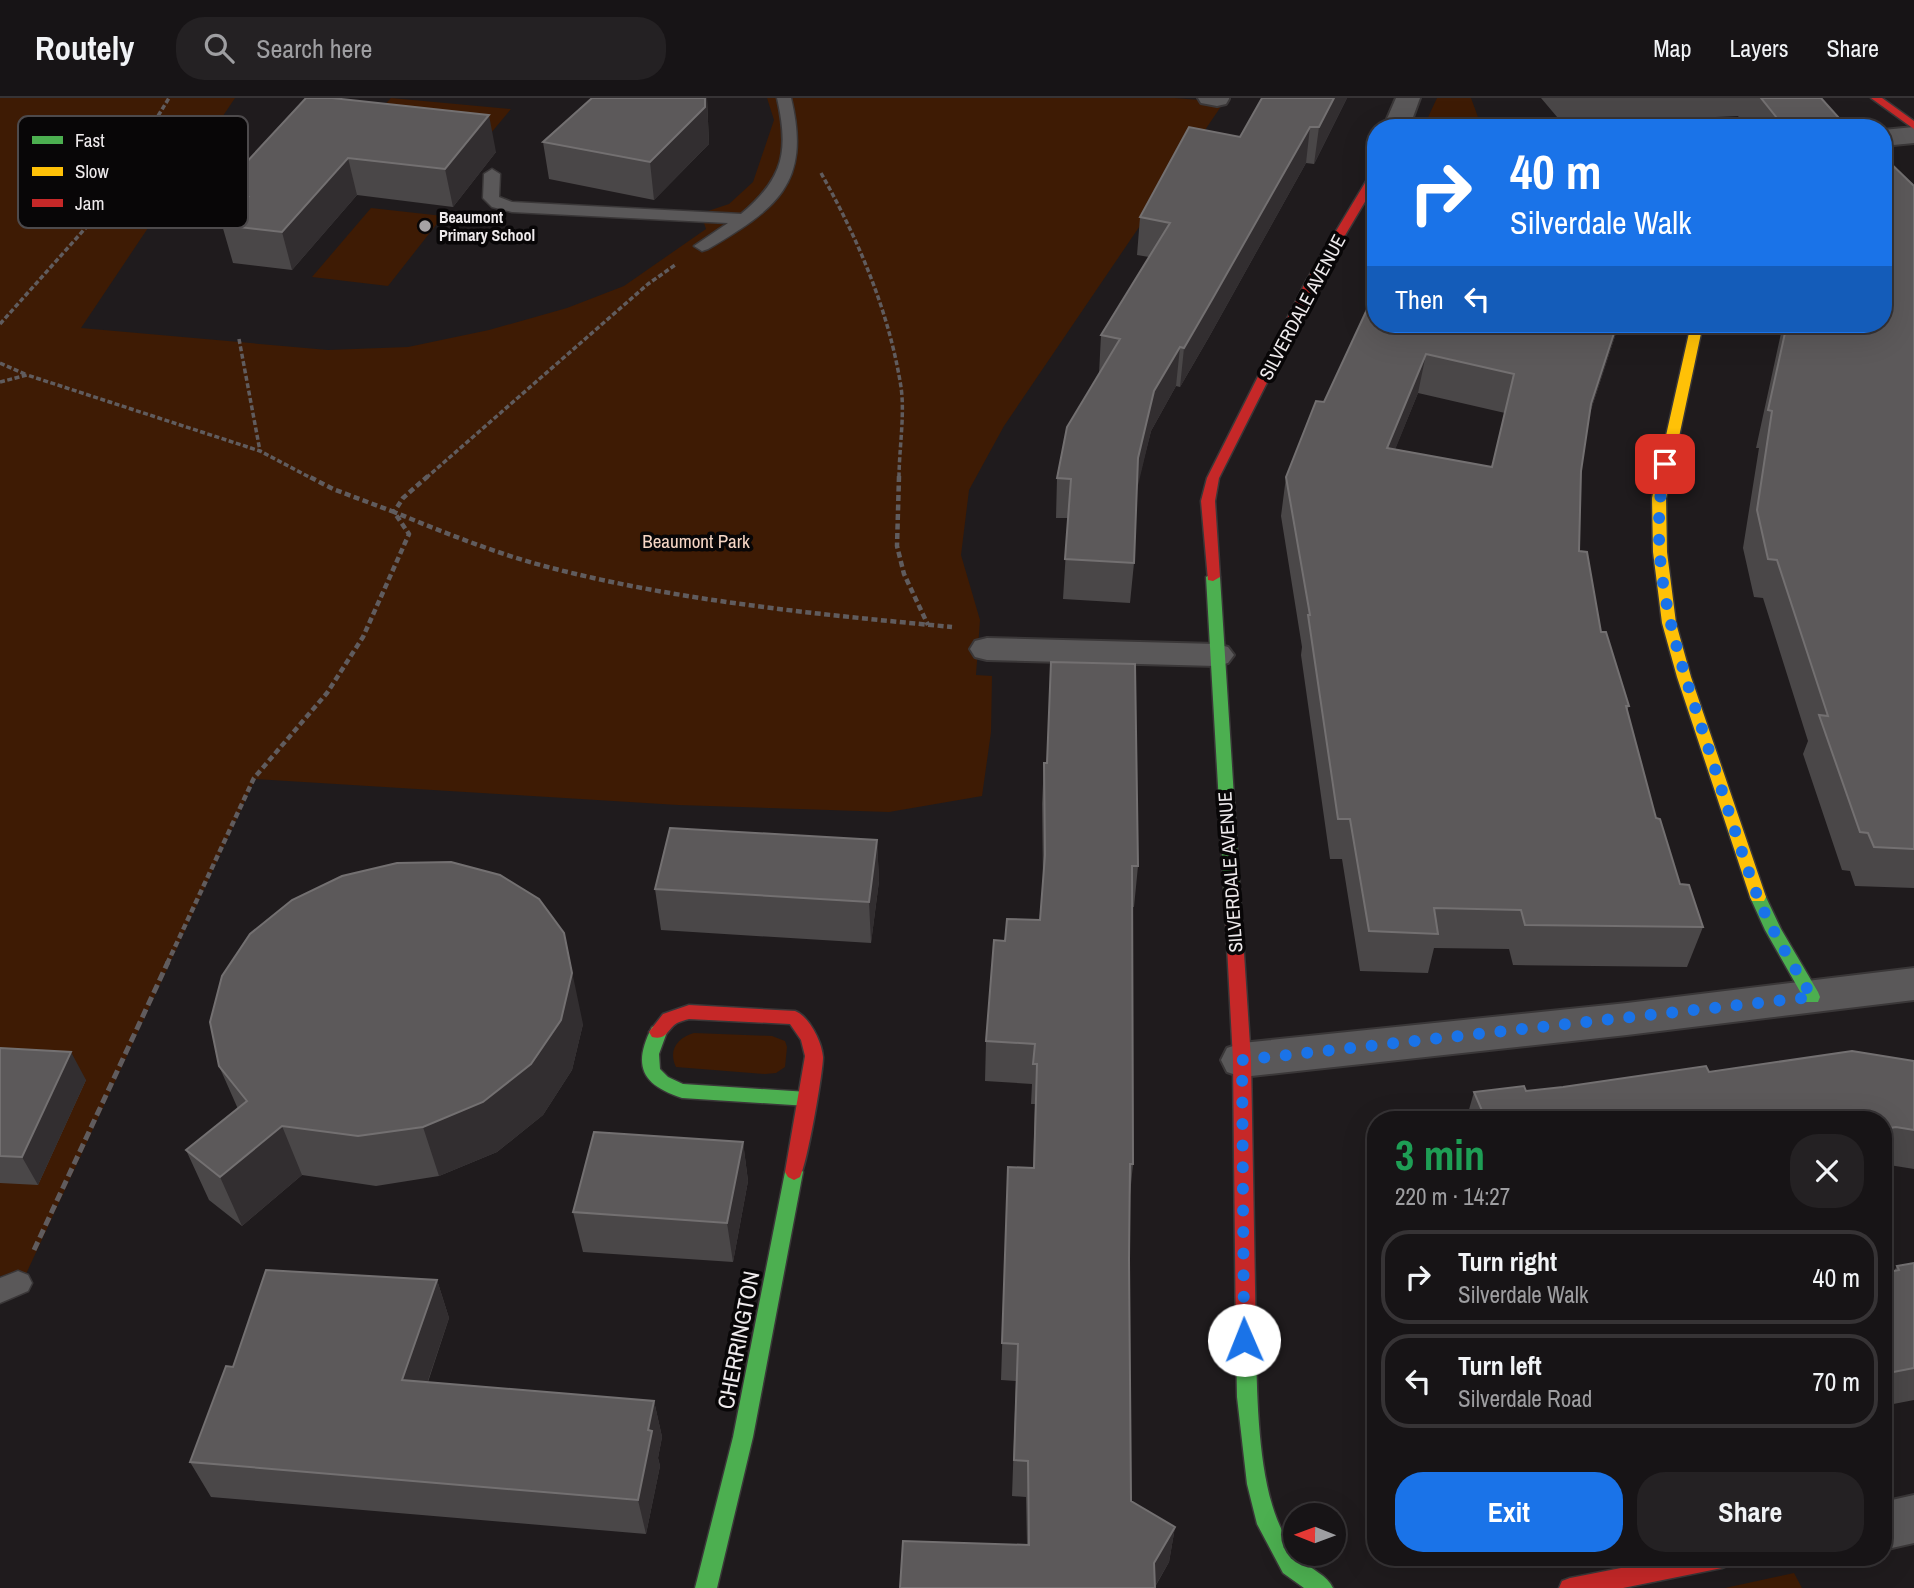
<!DOCTYPE html>
<meta charset="utf-8">
<style>
body{margin:0;font-family:"Archivo Narrow",sans-serif;background:#242123;color:#f1f3f6;height:100vh;display:flex;flex-direction:column;font-size:26px;white-space:nowrap}
*{box-sizing:border-box;margin:0}
p{font-size:23px;color:#9e9ea1}
.icon{flex:none;width:38px;height:38px;fill:none;stroke:currentColor;stroke-width:2;stroke-linecap:round;stroke-linejoin:round}
.map{position:relative;flex:1;overflow:hidden}
.side{position:absolute;left:1367px;top:1013px;width:525px;height:455px;display:flex;flex-direction:column;background:#171416;border-radius:28px;box-shadow:0 7px 28px #0002,0 0 0 2px #363335}
.side>*{flex:none}
.top-card{position:absolute;left:1367px;top:21px;width:525px;height:214px;border-radius:28px;box-shadow:0 7px 28px #0002,0 0 0 2px #363335;background:#1a73e8;color:#fff;overflow:hidden}
.needle{width:46px;rotate:271deg}
.controls{position:absolute;left:1283px;top:1405px;display:grid;gap:14px}
.controls a{display:grid;place-items:center;width:63px;height:63px;border-radius:50%;background:#171416;box-shadow:0 7px 28px #0002,0 0 0 2px #363335;font-size:35px}
.pin{position:absolute;display:grid;place-items:center;width:60px;height:60px;color:#fff;margin:-30px;border-radius:14px;box-shadow:0 4px 10px #0006}
.me{position:absolute;width:77px;margin:-38px;rotate:359deg;stroke-linejoin:round;filter:drop-shadow(0 0 5px #0008)}
.turn{display:flex;align-items:center;gap:24px;height:147px;padding:0 28px;font-size:32px}
.turn .icon{width:91px;height:91px;stroke-width:2.5}
.turn b{display:block;font-size:49px;line-height:60px}
.then{display:flex;align-items:center;height:66px;padding:0 28px;background:#0003;gap:14px;font-size:26px}
.round{display:grid;place-items:center;flex:none;width:74px;height:74px;border-radius:28px;background:#242123}
.summary{display:flex;align-items:center;justify-content:space-between;height:119px;padding:0 28px}
h1{font-size:42px;font-weight:700;line-height:52px;color:#1e9e55}
.cta{display:flex;gap:14px;margin-top:auto;padding:14px 28px}
.cta a{flex:1;height:80px;border-radius:28px;background:#1a73e8;color:#fff;font-size:28px;font-weight:700;line-height:80px;text-align:center}
.cta a+a{background:#242123;color:#f1f3f6}
ul{padding:0;list-style:none}
li{display:flex;align-items:center;gap:21px;height:94px;margin:0 14px 10px;padding:0 14px;border:4px solid #363335;border-radius:28px}
li div{flex:1}
li b{display:block;font-size:26px}
li em{font-style:normal}
header{display:flex;align-items:center;gap:42px;box-sizing:border-box;height:98px;padding:0 35px;background:#171416;border-bottom:2px solid #363335}
header strong{font-size:33px}
nav{display:flex;gap:38px;margin-inline-start:auto;font-size:24px}
.search{width:490px;height:63px;background:#242123;display:flex;align-items:center;gap:18px;box-sizing:border-box;padding:0 24px;border-radius:28px;color:#9e9ea1;font-size:26px}
.map>svg:first-child{display:block}
</style>
<header>
<strong>Routely</strong>
<div class="search"><svg class="icon" aria-label="search" viewBox="0 0 24 24"><circle cx="10" cy="10" r="6"/><path d="M15 15l6 6"/></svg>Search here</div>
<nav><a>Map</a><a>Layers</a><a>Share</a></nav>
</header>
<div class="map">
<svg width="1914" height="1490" viewBox="0 0 1914 1490">
<rect width="100%" height="100%" fill="#1f1b1d"/>
<path fill="#3e1b04" d="M0,0H235L81,230L328,252L408,249L489,232L567,210L624,188L706,131L704,125L708,113L729,106L753,84L774,22L767,0H1175L1224,4L1004,328L969,392L961,457L980,522L976,577L992,578L991,634L982,698L889,714L678,707L255,681L26,1176L0,1178Z
M391,0L511,11L491,35L371,21Z
M1437,0H1471L1482,30H1423Z
M371,110L443,118L388,188L312,179Z
M694,935L772,938L785,943L787,949L785,969L776,975L765,976L676,969C668,952 677,940 694,935Z
M1794,1475L1802,1490H1725Z"/>
<g fill="none" stroke-linecap="round" stroke-linejoin="round">
<defs>
<path id="lane" d="M777,0H791C812,87 775,111 708,151L702,153L694,148L728,125L512,114L492,109L483,100L484,76L492,71L500,76L499,99L512,104L741,116C784,80 789,53 777,0Z
M18,1173L28,1177L32,1185L28,1193L0,1205V1180Z"/>
<path id="street" d="M1198,0H1229V1L1226,6L1217,8L1201,5Z
M1396,0H1420L1409,30H1383Z
M1914,29V45L1883,48V32Z
M987,540L1216,546L1228,549L1234,557L1228,565L1216,568L987,562L975,559L970,551L975,543Z
M1914,870V902L1627,937L1242,979L1227,974L1221,962L1227,950L1242,945L1627,905Z
M1914,1397V1445L1883,1452V1404Z"/>
<path id="fast" d="M1213,475L1220,479L1241,810L1239,814H1227L1225,810L1206,479Z
M1758,793L1764,795L1781,831L1818,894L1820,899L1818,904H1806L1765,832L1750,799L1752,795Z
M658,927L664,929L667,934L659,956L660,971L668,979L683,986L808,994L814,996L817,1001L814,1006L808,1008L682,1000C642,987 632,968 652,929Z
M794,1066L800,1069L803,1074L753,1339L717,1490H695L733,1339L785,1074L788,1069Z
M1246,1237L1253,1240L1256,1246C1257,1300 1258,1390 1284,1436C1289,1445 1294,1456 1301,1462C1312,1472 1327,1477 1333,1490H1304L1283,1475L1257,1426L1247,1386L1237,1299L1236,1246L1239,1240Z"/>
<path id="slow" d="M1691,226H1703L1666,400L1667,454L1676,525L1691,579L1766,799L1764,803H1752L1750,799L1677,579L1662,525L1653,454L1652,400Z"/>
<path id="jam" d="M1871,0H1882L1914,23V31Z
M1376,72V85L1318,183L1219,380L1215,403L1220,479L1213,483L1208,482L1201,403L1207,380L1306,183L1371,75Z
M1233,804L1239,806L1241,810L1251,962L1256,1246L1253,1252L1246,1255L1239,1252L1236,1246L1233,962L1225,810L1227,806Z
M689,907L795,913C809,918 822,944 823,959C823,975 807,1067 800,1079L794,1082L788,1079L785,1074L805,958L801,942L790,926L689,921C685,922 681,923 677,925C667,931 667,943 652,939L649,934L663,916Z
M1672,1460H1733L1729,1467L1722,1470L1623,1490H1559L1562,1483L1570,1480Z"/>
</defs>
<use href="#lane" stroke="#3a3738" stroke-width="3"/>
<use href="#street" stroke="#3a3738" stroke-width="4"/>
<use href="#fast" stroke="#3a3738" stroke-width="3"/>
<use href="#slow" stroke="#3a3738" stroke-width="3"/>
<use href="#jam" stroke="#3a3738" stroke-width="3"/>
<path stroke="#605c5e" stroke-width="3.5" stroke-dasharray="5 2.5" stroke-linecap="butt" d="M821,75C858,141 889,213 901,289C905,317 899,351 899,380
M0,226L98,116L169,0
M239,241L260,353
M0,265L27,277
M0,284L27,277L260,353L311,380
M426,380L648,186L675,167"/>
<path stroke="#605c5e" stroke-width="4.5" stroke-dasharray="6 3.5" stroke-linecap="butt" d="M428,378L403,400L394,414C443,434 492,454 544,468C677,503 815,516 952,529
M899,378L897,448L904,476L928,527
M167,866L254,680L327,595L363,539L409,436L394,414L333,391L308,378"/>
<path stroke="#605c5e" stroke-width="5" stroke-dasharray="9 4.5" stroke-linecap="butt" d="M34,1152L168,864"/>
<use href="#lane" fill="#5a5859" fill-rule="evenodd"/>
<use href="#street" fill="#5a5859" fill-rule="evenodd"/>
<use href="#fast" fill="#4caf50" fill-rule="evenodd"/>
<use href="#slow" fill="#ffc107" fill-rule="evenodd"/>
<use href="#jam" fill="#c62828" fill-rule="evenodd"/>
</g>
<path fill="#4a4748" fill-rule="evenodd" d="M306,0L496,54L453,109L357,97L292,172L233,165L222,127L225,123L217,96Z
M592,0H707L709,46L654,102L549,81L543,44Z
M1347,0L1314,66L1306,65L1209,239L1180,289L1176,288L1151,333L1136,392L1134,465L1130,505L1063,501L1068,420H1056L1057,380L1099,276L1101,237L1149,159L1137,157L1140,119L1240,39Z
M1541,0H1821L1848,30H1747L1738,18L1563,26Z
M1914,88V790L1855,788L1850,773L1842,772L1803,656L1808,643L1763,500L1754,499L1743,450L1759,350H1756L1783,226H1883Z
M1376,226H1619L1589,318L1581,373L1579,453L1601,534L1629,608L1627,613L1656,720L1680,786L1703,829L1687,869L1513,867L1509,851L1434,850L1428,875L1360,873L1342,761H1330L1301,557L1302,549L1281,418L1286,379L1324,304ZM1418,295L1505,315L1492,369L1395,351Z
M1044,665L1138,768L1134,809H1132L1133,1066L1130,1097L1129,1161L1131,1403L1175,1429L1169,1464L1155,1489L1027,1447L1026,1399L1012,1398L1016,1283L1001,1282L1008,1069L1033,1070L1035,1006H1031L1032,986L985,983L986,943L1005,843L1040,822L1043,784L1042,706Z
M877,742L879,783L871,845L661,832L655,791Z
M583,926L572,972L543,1017L497,1054L439,1078L376,1088L302,1077L242,1128L209,1102L186,1052L238,1011L219,968Z
M0,950L86,982L38,1087L0,1085Z
M1914,963V1071L1883,1066V1022H1466L1474,994L1526,993L1709,974Z
M743,1044L748,1083L733,1164L583,1154L573,1114Z
M1914,1165V1302L1883,1308V1175L1894,1173L1897,1168Z
M437,1182L449,1220L428,1284L654,1303L662,1339L658,1360L660,1368L646,1436L211,1399L190,1364L233,1269Z"/>
<path fill="#322e30" d="M705,0H707L709,46L654,102L650,64Z
M1334,0H1347L1314,66L1319,29Z
M489,17L496,54L453,109L445,71Z
M1310,29L1306,65L1209,239L1180,289L1184,250Z
M348,60L357,97L292,172L282,134Z
M1617,226H1619L1580,345L1591,306Z
M1180,249L1176,288L1151,333L1135,400L1138,360L1154,293Z
M1426,256L1418,295L1380,389L1387,350Z
M877,742L879,783L871,845L869,804Z
M564,835L583,926L572,972L543,1017L497,1054L439,1078L423,1029Z
M71,954L86,982L38,1087L22,1059Z
M282,1028L302,1077L242,1128L220,1079Z
M743,1044L748,1083L733,1164L727,1125Z
M437,1182L449,1220L416,1318L402,1282Z
M654,1303L662,1339L658,1360L660,1368L646,1436L638,1402L648,1332Z
M1175,1429L1169,1464L1154,1490V1465Z"/>
<path fill="#5c595a" stroke="#737071" stroke-width="2" fill-rule="evenodd" d="M306,0H332L489,17L445,71L348,60L282,134L222,127L248,99L217,96Z
M592,0H705V9L650,64L543,44Z
M1262,0H1334L1319,29H1310L1213,200L1184,250L1180,249L1154,293L1138,360L1134,465L1065,461L1071,381L1057,380L1067,329L1120,241L1101,237L1170,125L1140,119L1189,29L1240,39Z
M1761,0H1821L1848,30H1785Z
M1883,58L1914,88V751L1874,749L1868,735L1860,734L1819,617L1828,618L1777,462L1768,461L1757,412L1772,313L1768,312L1787,226H1883Z
M1376,192V226H1617L1591,306L1581,373L1579,453L1587,454L1601,534H1606L1629,608H1626L1656,720L1660,721L1680,786L1689,787L1703,829L1525,827L1521,812L1434,810L1438,836L1369,833L1350,721H1338L1308,517H1310L1286,379L1316,303L1324,304ZM1426,256L1514,276L1492,369L1387,350Z
M1051,564L1135,566L1138,768H1132L1133,1066H1130L1129,1161L1131,1403L1175,1429L1154,1465L1155,1490H900L903,1443L1029,1447L1028,1363L1014,1362L1018,1246L1002,1245L1008,1069L1034,1070L1037,966H1033L1035,946L986,943L994,842L1005,843L1007,821L1040,822L1045,757L1044,665H1047Z
M670,730L877,742L869,804L655,791Z
M451,764L500,777L539,801L564,835L572,875L561,922L531,966L483,1004L423,1029L358,1038L282,1028L220,1079L186,1052L247,1003L219,968L210,924L222,878L250,836L292,802L342,778L397,765Z
M0,950L71,954L22,1059L0,1058Z
M1852,953L1914,963V1032L1896,1029L1883,1031V1022H1486L1474,994L1524,988L1526,993L1563,989L1706,968L1709,974Z
M594,1034L743,1044L727,1125L573,1114Z
M1914,1165V1270L1883,1276V1175L1899,1172L1897,1168Z
M266,1172L437,1182L402,1282L654,1303L648,1332L652,1333L638,1402L190,1364L226,1268L233,1269Z"/>
<g fill="none" stroke-linecap="round" stroke-linejoin="round">
<path stroke="#1a73e8" stroke-width="12" stroke-dasharray="0 21.6" d="M1244,1242L1242,962L1812,899C1793,866 1771,833 1757,797C1738,745 1722,692 1705,640C1675,547 1646,467 1665,366"/>
</g>
<circle fill="#a6a2a4" stroke="#080607" stroke-width="2.5" cx="425" cy="128" r="7"/>
<g text-anchor="middle" dominant-baseline="central" stroke-width="7" stroke-linejoin="round" paint-order="stroke">
<g font-size="16" font-weight="bold" fill="#eeeaec" stroke="#080607" text-anchor="start">
<text x="439" y="119">Beaumont<tspan x="439" dy="18">Primary School</tspan></text>
</g>
<g font-size="19" fill="#eeeaec" stroke="#080607">
<text transform="translate(1302 209) rotate(-62)">SILVERDALE AVENUE</text>
<text transform="translate(1230 774) rotate(-94)">SILVERDALE AVENUE</text>
</g>
<g font-size="19" fill="#f6d6c5" stroke="#080607">
<text x="696" y="443">Beaumont Park</text>
</g>
<g font-size="23" fill="#eeeaec" stroke="#080607">
<text transform="translate(738 1242) rotate(-79)">CHERRINGTON</text>
</g>
</g>
<rect x="18" y="18" width="230" height="112" rx="10" fill="#080607" stroke="#4d4a4c" stroke-width="2"/>
<rect x="32" y="38" width="31" height="8" fill="#4caf50"/>
<rect x="32" y="69" width="31" height="9" fill="#ffc107"/>
<rect x="32" y="101" width="31" height="8" fill="#c62828"/>
<g font-size="19" fill="#eeeaec">
<text x="75" y="49">Fast</text>
<text x="75" y="80">Slow</text>
<text x="75" y="112">Jam</text>
</g>
</svg>
<div class="controls">
<a><svg class="needle" viewBox="-14 -14 28 28"><path d="M0-13l5 13h-10z" fill="#e53935"/><path d="M0 13l5-13h-10z" fill="#9e9ea1"/></svg></a>
</div>
<div class="pin" style="left:1665px;top:366px;background:#d93025"><svg class="icon" aria-label="arrive" viewBox="0 0 24 24"><path d="M6 21V4h12l-3 4 3 4H6"/></svg></div>
<svg class="me" style="left:1244px;top:1242px" viewBox="-20 -20 40 40"><circle r="19" fill="#fff"/><path d="M0-13L10 11 0 6-10 11z" fill="#1a73e8"/></svg>
<div class="top-card">
<div class="turn"><svg class="icon" aria-label="right" viewBox="0 0 24 24"><path d="M7 20v-9h11M14 6l5 5-5 5"/></svg><div><b>40 m</b>Silverdale Walk</div></div>
<div class="then">Then<svg class="icon" aria-label="left" viewBox="0 0 24 24"><path d="M17 20v-9H6M10 6l-5 5 5 5"/></svg></div>
</div>
<section class="side">
<div class="summary"><div><h1>3 min</h1><p>220 m · 14:27</p></div><a class="round"><svg class="icon" aria-label="close" viewBox="0 0 24 24"><path d="M6 6l12 12M18 6L6 18"/></svg></a></div>
<ul>
<li><svg class="icon" aria-label="right" viewBox="0 0 24 24"><path d="M7 20v-9h11M14 6l5 5-5 5"/></svg><div><b>Turn right</b><p>Silverdale Walk</p></div><em>40 m</em></li>
<li><svg class="icon" aria-label="left" viewBox="0 0 24 24"><path d="M17 20v-9H6M10 6l-5 5 5 5"/></svg><div><b>Turn left</b><p>Silverdale Road</p></div><em>70 m</em></li>
</ul>
<div class="cta"><a>Exit</a><a>Share</a></div>
</section>
</div>
